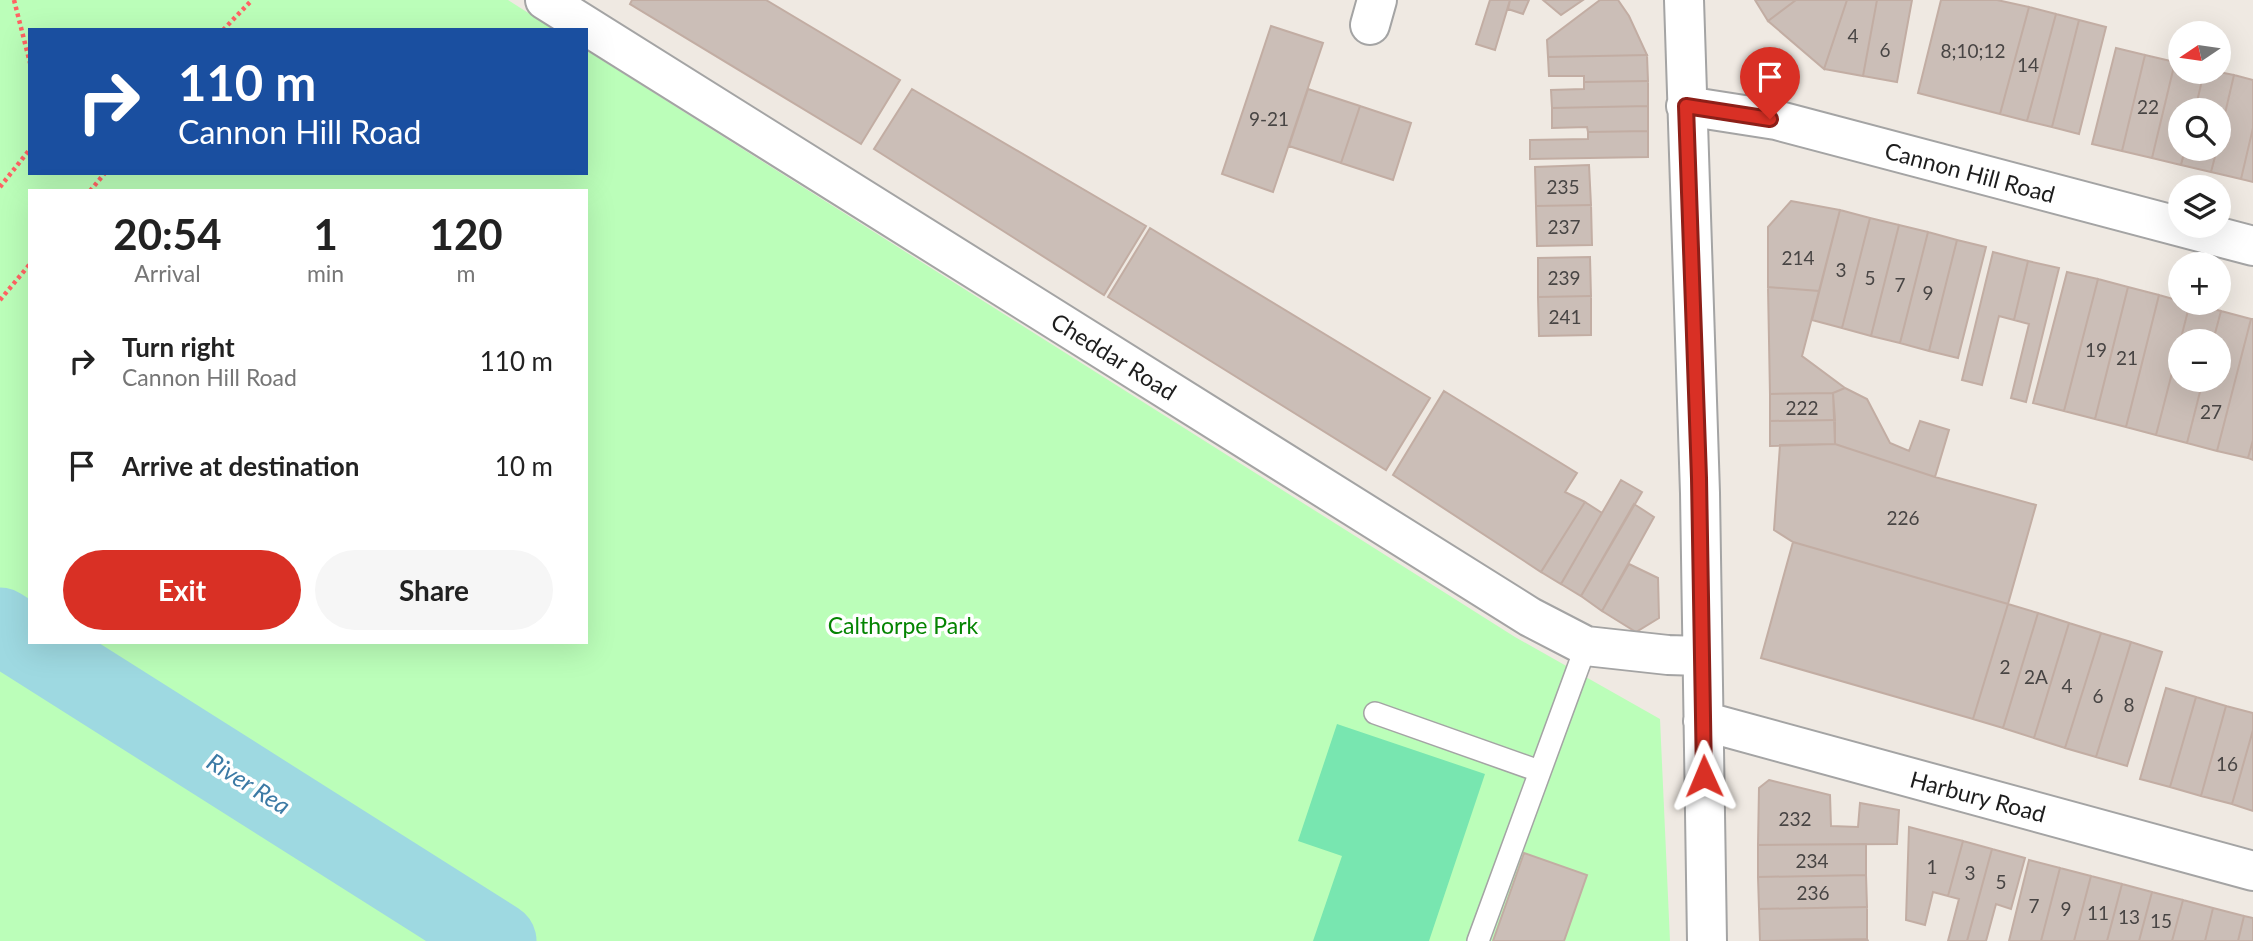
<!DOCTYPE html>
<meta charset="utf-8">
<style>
body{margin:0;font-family:Lato,sans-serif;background:#f6f6f6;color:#222;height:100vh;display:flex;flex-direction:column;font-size:26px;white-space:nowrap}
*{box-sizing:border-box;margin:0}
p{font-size:23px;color:#767676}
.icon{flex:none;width:38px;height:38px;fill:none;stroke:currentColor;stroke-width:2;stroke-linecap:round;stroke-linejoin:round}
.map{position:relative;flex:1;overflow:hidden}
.details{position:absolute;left:28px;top:189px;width:560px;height:455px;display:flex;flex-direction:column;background:#fff;border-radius:0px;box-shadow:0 7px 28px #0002}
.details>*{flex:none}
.hud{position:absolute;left:28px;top:28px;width:560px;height:147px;border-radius:0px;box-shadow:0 7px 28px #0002;background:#1a4fa0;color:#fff;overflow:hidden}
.needle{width:46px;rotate:257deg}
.tools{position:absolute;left:2168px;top:21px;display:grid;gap:14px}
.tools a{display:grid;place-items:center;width:63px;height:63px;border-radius:50%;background:#fff;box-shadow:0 7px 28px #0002;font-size:35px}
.pin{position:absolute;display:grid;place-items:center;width:60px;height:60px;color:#fff;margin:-72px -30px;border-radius:50% 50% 50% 0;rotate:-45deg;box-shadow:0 0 7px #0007}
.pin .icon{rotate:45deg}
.me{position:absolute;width:77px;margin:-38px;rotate:359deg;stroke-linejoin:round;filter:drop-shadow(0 0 5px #0008)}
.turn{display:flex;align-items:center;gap:24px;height:147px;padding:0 35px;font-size:32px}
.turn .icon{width:91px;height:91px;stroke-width:2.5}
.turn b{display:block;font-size:49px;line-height:60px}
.eta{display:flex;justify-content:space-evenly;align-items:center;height:119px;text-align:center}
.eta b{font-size:42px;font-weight:700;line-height:49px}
.cta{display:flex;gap:14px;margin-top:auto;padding:14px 35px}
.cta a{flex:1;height:80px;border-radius:42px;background:#d93025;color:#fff;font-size:28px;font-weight:700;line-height:80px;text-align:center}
.cta a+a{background:#f6f6f6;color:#222}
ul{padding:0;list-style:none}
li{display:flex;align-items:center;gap:21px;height:105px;padding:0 35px}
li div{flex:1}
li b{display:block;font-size:26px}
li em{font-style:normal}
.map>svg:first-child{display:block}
</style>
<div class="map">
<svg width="2253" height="941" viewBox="0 0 2253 941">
<rect width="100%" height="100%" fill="#efe9e2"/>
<path fill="#bbfeb9" d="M0,0H508L555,30H30V173H586V50L1515,637L1660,719L1670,941H526L57,642H586V191H30V622L0,600Z
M0,656L46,677L451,941H0Z"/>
<path fill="#78e6b0" d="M1337,724L1485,774L1429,941H1313L1342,856L1298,841Z"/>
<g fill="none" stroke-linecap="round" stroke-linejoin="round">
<path stroke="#9ed9e1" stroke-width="77" d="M0,626L498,941"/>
</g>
<path fill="#cbbeb7" stroke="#c2ada3" stroke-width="2" d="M632,0H766L900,80L861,144L630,4Z
M1490,0H1510L1495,50L1476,44Z
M1510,0H1529L1523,14L1508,9Z
M1543,0H1583L1561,15Z
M1600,0H1618L1629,16L1647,55L1548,57L1547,40Z
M1755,0H1796L1768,21Z
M1796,0H1847L1824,69L1768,21Z
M1847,0H1877L1863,76L1824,69Z
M1877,0H1912L1897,82L1863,76Z
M1941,0H1997L2029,7L2000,114L1918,93Z
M2029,7L2056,14L2027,121L2000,114Z
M2056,14L2079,20L2052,127L2027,121Z
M2079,20L2106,27L2079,134L2052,127Z
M1271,26L1323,43L1273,192L1222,174Z
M2116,48L2145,55L2122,151L2092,144Z
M1647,55L1648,81L1584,82V76H1549L1548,57Z
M2145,55L2175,62L2152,158L2122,151Z
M2175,62L2180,63V72H2204L2195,110H2180V149H2185L2181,165L2152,158Z
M2204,72H2219L2234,75L2219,139V110H2195Z
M2234,75L2253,80V128L2241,179L2211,172L2217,149H2219V139Z
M1648,81V106L1552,108L1551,90L1584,89V82Z
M912,89L1146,226L1104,295L874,149Z
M1308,89L1360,106L1341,163L1289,146Z
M1360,106L1411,123L1393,180L1341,163Z
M1648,106V131L1588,132L1587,127L1552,128V108Z
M2253,128V182L2241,179Z
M1648,131V157L1530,159V140L1588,139V132Z
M2185,149H2217L2211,172L2181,165Z
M1589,165L1591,205L1536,206L1535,167Z
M1791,201L1840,210L1819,291L1768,287V227Z
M1591,205L1592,245L1537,246L1536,206Z
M1840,210L1870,218L1842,328L1812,320Z
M1870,218L1899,225L1871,336L1842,328Z
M1899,225L1928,232L1900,343L1871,336Z
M1150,228L1430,398L1386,470L1108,297Z
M1928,232L1957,240L1929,351L1900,343Z
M1957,240L1986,247L1958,358L1929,351Z
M1993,252L2028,261L2014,320L1999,316L1982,385L1962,380Z
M1590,257L1591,296L1538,297V258Z
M2028,261L2059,268L2026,402L2011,398L2029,324L2014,320Z
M2067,272L2098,279L2064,411L2033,403Z
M2098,279L2128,287L2095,419L2064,411Z
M1768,287L1819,291L1802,356L1845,388L1833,393L1770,394Z
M2128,287L2159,295L2126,427L2095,419Z
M2159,295L2180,301V303H2190L2156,435L2126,427Z
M1591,296V335L1539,336L1538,297Z
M2190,303L2221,311L2213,341H2180V380H2203L2187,443L2156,435Z
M2221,311L2251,319L2217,451L2187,443L2203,380H2219V341H2213Z
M2251,319H2253V440L2248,458L2217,451Z
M1845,388L1867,399L1890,443L1909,451L1920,421L1949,430L1935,477L1835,444L1833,393Z
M1444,391L1577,473L1565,492L1585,502L1541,572L1393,475Z
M1833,393L1835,420L1770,421V394Z
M1835,420V444L1770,446V421Z
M2253,440V460L2248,458Z
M1835,444L1935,477L2036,505L2008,604L1793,542L1774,530L1780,445Z
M1621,480L1642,492L1581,596L1561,584Z
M1585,502L1602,513L1561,584L1541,572Z
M1634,504L1654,517L1602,611L1581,596Z
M1793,542L2008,604L1973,719L1761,658Z
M1629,564L1658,578L1659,618L1636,632L1602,611Z
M2008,604L2038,613L2003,728L1973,719Z
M2038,613L2069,623L2034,738L2003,728Z
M2069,623L2101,633L2065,748L2034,738Z
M2101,633L2131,642L2096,757L2065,748Z
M2131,642L2162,652L2127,766L2096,757Z
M2166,688L2196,697L2170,787L2140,779Z
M2196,697L2226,706L2201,796L2170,787Z
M2226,706L2253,713V730L2232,804L2201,796Z
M2253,730V811L2232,804Z
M1769,780L1830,795L1831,826L1858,827L1860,803L1899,810L1897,844L1758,845L1759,788Z
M1909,827L1963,841L1948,896L1933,892L1925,925L1906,920Z
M1963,841L1992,849L1967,941H1948L1959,899L1948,896Z
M1866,844V875L1758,877V845Z
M1992,849L2025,858L2011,909L1996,904L1986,941H1967Z
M1524,853L1587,875L1564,941H1493Z
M2029,860L2060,868L2041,941H2009Z
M2060,868L2091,876L2074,941H2041Z
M1866,875L1867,907L1759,909L1758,877Z
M2091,876L2122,884L2107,941H2074Z
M2122,884L2152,892L2139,941H2107Z
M2152,892L2183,900L2172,941H2139Z
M2183,900L2213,908L2205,941H2172Z
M1867,907V939L1760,941L1759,909Z
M2213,908L2244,916L2238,941H2205Z
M2244,916L2253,918V941H2238Z
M1867,939L1868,941H1772Z"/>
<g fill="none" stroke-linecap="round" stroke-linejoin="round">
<defs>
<path id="service" d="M1375,713L1539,771
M1478,941L1586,646"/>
<path id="minor" d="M545,0L1530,617L1586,646L1668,655L1701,656
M1684,0L1700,493L1707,941
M1370,25L1377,0
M1686,106L1776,120L2253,246
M1703,721L2253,871"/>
</defs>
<use href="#service" stroke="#a4a4a4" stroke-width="24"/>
<use href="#minor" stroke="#a4a4a4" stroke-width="42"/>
<path stroke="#ff6363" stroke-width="4.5" stroke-dasharray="3.5 3.5" stroke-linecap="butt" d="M14,0L30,63
M223,30L252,0
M0,187L30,149
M90,191L105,173
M0,300L30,264"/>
<use href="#service" stroke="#fff" stroke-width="21"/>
<use href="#minor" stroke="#fff" stroke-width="38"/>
</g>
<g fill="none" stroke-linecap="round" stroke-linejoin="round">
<defs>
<path id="route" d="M1704,776L1699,478L1686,106L1770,119"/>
</defs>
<use href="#route" stroke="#8d1f18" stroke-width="18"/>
<use href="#route" stroke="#d93025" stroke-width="12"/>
</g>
<g text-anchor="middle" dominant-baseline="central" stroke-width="7" stroke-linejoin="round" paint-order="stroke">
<g font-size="19" fill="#484544">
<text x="1853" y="35">4</text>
<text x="1885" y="49">6</text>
<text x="1973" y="50">8;10;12</text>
<text x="2028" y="64">14</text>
<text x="2148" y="106">22</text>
<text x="1269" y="118">9-21</text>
<text x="1563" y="186">235</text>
<text x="1564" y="226">237</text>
<text x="1798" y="257">214</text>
<text x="1841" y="269">3</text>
<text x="1564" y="277">239</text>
<text x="1870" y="277">5</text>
<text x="1900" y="284">7</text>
<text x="1928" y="292">9</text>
<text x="1565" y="316">241</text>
<text x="2096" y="349">19</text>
<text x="2127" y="357">21</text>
<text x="1802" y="407">222</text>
<text x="2211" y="411">27</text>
<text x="1903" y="517">226</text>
<text x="2005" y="666">2</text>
<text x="2036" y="676">2A</text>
<text x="2067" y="685">4</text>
<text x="2098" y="695">6</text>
<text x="2129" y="704">8</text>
<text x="2227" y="763">16</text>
<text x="1795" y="818">232</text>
<text x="1812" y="860">234</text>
<text x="1932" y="866">1</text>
<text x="1970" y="872">3</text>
<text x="2001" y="881">5</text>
<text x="1813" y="892">236</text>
<text x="2034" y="905">7</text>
<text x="2066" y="908">9</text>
<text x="2098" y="912">11</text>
<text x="2129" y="916">13</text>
<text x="2161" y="920">15</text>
</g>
<g font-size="23" fill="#1d1d1d" stroke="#fff">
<text transform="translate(1970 172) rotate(15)">Cannon Hill Road</text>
<text transform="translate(1114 356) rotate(32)">Cheddar Road</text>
<text transform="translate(1978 796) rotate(15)">Harbury Road</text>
</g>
<g font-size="23" fill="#048402" stroke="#fff">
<text x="903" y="625">Calthorpe Park</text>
</g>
<g font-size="24" font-style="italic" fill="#3c7aa5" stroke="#fff">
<text transform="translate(249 783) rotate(32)">River Rea</text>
</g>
</g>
</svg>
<div class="tools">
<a><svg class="needle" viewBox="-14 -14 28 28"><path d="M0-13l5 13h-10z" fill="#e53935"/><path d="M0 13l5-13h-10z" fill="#767676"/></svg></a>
<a><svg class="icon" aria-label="search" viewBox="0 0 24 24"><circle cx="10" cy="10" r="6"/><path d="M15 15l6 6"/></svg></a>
<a><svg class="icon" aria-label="layers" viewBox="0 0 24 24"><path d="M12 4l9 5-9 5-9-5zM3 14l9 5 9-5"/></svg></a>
<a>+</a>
<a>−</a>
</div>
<div class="pin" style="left:1770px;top:119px;background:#d93025"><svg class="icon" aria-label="arrive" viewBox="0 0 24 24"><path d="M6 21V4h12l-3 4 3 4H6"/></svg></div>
<svg class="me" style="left:1704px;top:776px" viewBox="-20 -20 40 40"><path d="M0-17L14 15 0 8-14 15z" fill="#d93025" stroke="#fff" stroke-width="4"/></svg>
<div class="hud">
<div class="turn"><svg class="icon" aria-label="right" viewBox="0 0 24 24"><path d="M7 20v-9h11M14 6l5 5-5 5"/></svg><div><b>110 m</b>Cannon Hill Road</div></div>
</div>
<section class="details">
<div class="eta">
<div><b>20:54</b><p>Arrival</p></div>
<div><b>1</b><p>min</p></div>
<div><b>120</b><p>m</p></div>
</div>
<ul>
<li><svg class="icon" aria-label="right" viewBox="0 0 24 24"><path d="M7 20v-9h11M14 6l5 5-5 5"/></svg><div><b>Turn right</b><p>Cannon Hill Road</p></div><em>110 m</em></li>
<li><svg class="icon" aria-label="arrive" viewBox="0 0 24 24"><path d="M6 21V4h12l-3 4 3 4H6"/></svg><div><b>Arrive at destination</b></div><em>10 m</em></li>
</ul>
<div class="cta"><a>Exit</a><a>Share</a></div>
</section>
</div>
